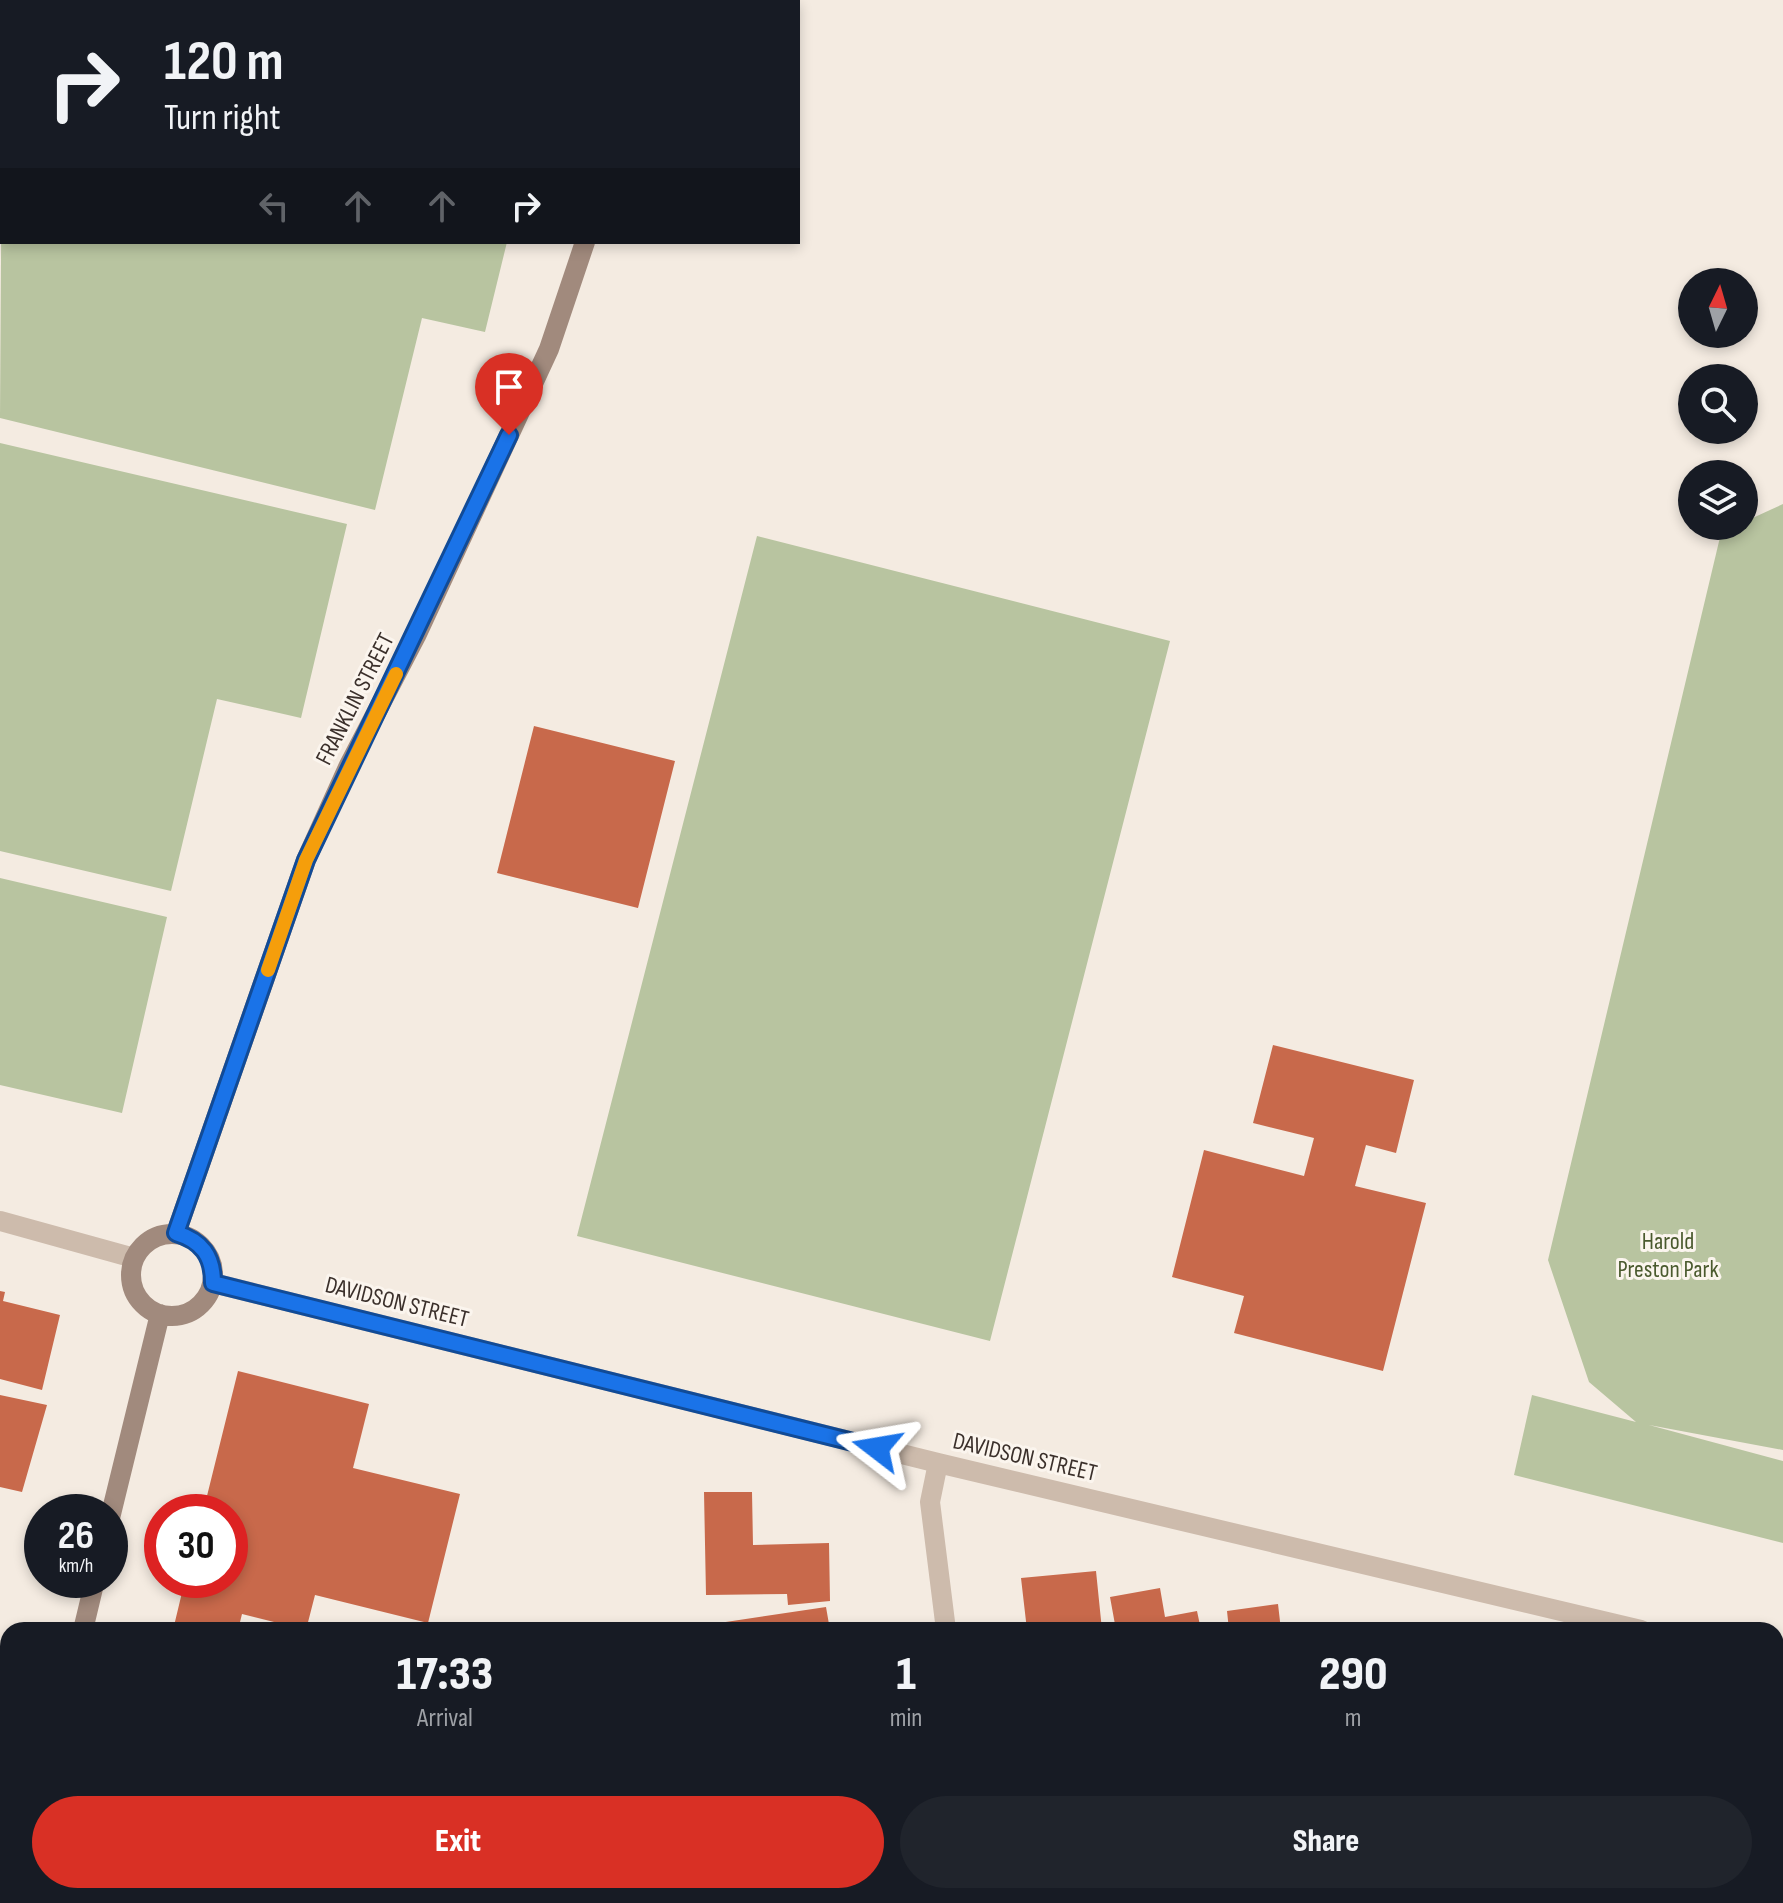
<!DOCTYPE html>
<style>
body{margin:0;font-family:"Sofia Sans Condensed",sans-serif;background:#20242c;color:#f1f3f6;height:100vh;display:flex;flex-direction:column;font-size:30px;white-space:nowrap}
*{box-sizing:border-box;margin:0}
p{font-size:26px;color:#9ea1a6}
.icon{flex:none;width:44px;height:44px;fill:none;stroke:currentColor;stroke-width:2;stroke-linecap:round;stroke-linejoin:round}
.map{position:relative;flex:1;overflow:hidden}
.panel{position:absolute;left:0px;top:1622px;width:1784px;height:282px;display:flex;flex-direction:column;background:#171b24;border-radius:24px 24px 0 0;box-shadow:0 4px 12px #0003}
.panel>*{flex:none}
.guide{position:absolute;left:0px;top:0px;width:800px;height:244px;box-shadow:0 4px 12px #0003;background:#171b24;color:#f1f3f6;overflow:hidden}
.needle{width:52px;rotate:5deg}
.tools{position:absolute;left:1678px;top:268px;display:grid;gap:16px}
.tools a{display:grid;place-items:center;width:80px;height:80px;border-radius:50%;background:#171b24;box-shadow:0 4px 12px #0003;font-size:40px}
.speed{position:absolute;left:24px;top:1494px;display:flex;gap:16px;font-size:40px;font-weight:700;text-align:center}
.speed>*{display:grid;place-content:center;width:104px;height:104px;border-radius:50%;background:#171b24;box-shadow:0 4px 12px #0003;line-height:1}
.speed small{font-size:20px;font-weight:400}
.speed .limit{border:12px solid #d22;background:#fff;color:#111}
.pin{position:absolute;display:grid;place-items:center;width:68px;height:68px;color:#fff;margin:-82px -34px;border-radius:50% 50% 50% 0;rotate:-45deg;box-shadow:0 0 8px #0007}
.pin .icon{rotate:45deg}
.me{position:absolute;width:88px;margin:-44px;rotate:284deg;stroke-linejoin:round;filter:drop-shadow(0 0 6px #0008)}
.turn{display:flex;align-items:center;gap:28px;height:168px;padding:0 32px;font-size:36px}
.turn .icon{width:104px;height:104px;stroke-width:2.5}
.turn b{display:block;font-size:56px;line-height:68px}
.lanes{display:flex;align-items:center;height:76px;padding:0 32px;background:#0003;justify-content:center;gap:40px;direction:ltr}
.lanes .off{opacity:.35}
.eta{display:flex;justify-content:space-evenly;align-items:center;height:136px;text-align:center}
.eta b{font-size:48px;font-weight:800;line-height:56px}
.primary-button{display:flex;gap:16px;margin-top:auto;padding:16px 32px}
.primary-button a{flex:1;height:92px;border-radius:48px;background:#d93025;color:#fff;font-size:32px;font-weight:800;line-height:92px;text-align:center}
.primary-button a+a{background:#20242c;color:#f1f3f6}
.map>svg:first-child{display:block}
</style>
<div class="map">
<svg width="1783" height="1903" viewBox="0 0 1783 1903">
<rect width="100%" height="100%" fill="#f4ebe1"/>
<path fill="#b8c4a0" d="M2,102V242H507L485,332L422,318L375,510L0,418Z
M0,443L347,524L301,718L217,699L171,891L0,851Z
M1783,504V1450L1649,1425L1783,1461V1543L1514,1475L1532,1395L1636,1422L1589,1382L1548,1260L1721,533L1744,526V522Z
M757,536L1170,641L990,1341L577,1236Z
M0,878L167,917L122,1113L0,1085Z
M0,1663L8,1665V1804L0,1834Z
M75,1896H207L211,1903H73Z"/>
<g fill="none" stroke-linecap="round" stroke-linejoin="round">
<path stroke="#7fb0b2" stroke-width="11" d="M0,1791L8,1794
M106,1896L112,1903"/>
</g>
<path fill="#c8694b" d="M534,726L675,761L638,908L497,873Z
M1273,1045L1414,1080L1396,1153L1366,1145L1355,1186L1426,1203L1383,1371L1234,1333L1244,1296L1172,1277L1204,1150L1304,1176L1314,1138L1253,1123Z
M0,1291L5,1292L3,1301L60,1315L42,1390L0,1379Z
M238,1371L369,1404L353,1468L460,1494L428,1623L315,1595L306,1630L242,1614L238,1630H173L185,1580H230V1512H203Z
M0,1395L47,1405L22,1492L0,1487Z
M704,1492H752L753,1545L829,1543L830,1601L788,1605L787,1594L706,1595Z
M1096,1571L1102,1630H1027L1021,1578Z
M1160,1588L1165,1617L1197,1611L1201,1630H1116L1110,1597Z
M1278,1604L1281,1630H1229L1227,1611Z
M826,1607L830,1630H720L719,1623Z
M333,1896H401L389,1903H338Z
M419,1896H443L447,1903H406Z
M857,1896L858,1903H771L770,1897Z
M1092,1896H1333L1334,1903H1093Z
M1484,1896H1568L1569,1900L1485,1903Z"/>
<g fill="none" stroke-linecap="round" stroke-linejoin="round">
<path stroke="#cdbbac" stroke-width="14" d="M16,2L17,0
M0,38L2,33"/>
<path stroke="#cdbbac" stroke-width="20" d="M243,0L252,2
M0,1221L134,1258
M213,1283L938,1463L1641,1630
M938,1463L930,1502L946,1630
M1776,1663L1783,1665
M1002,1896L1003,1903
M1704,1896L1705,1903"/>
<path stroke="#a18a7d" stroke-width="20" d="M648,2V0
M176,1233L306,860L349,765L416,636L549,349L585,242
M131 1275a41 41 0 1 1 82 0a41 41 0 1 1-82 0Z
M110,1518L160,1314
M83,1630L95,1580
M15,1903L17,1896"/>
</g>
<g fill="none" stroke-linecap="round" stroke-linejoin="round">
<defs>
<path id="route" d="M509,435L306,860L176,1233C202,1241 213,1256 213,1283L877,1448"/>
</defs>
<use href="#route" stroke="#114b97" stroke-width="20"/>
<use href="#route" stroke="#1a73e8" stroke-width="14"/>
<path stroke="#f59e0b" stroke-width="14" d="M268,970L306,860L396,674"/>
</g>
<g text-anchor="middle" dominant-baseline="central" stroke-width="6" stroke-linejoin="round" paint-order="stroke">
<g font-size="24" fill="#3b302b" stroke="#fbf5ee">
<text transform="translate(355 699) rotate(-63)">FRANKLIN STREET</text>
<text transform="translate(397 1302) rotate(14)">DAVIDSON STREET</text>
<text transform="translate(1025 1457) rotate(13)">DAVIDSON STREET</text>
</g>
<g font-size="24" fill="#4a5a2e" stroke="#fbf5ee">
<text x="1668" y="1241">Harold<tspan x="1668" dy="28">Preston Park</tspan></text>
</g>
</g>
</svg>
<div class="tools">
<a><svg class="needle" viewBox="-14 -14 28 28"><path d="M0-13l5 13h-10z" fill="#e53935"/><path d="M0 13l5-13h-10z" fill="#9ea1a6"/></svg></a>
<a><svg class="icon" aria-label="search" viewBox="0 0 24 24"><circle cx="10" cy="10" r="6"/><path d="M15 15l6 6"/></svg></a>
<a><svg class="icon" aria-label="layers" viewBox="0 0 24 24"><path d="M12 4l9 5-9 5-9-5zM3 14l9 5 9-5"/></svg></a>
</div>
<div class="speed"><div>26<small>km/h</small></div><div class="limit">30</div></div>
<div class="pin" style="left:509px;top:435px;background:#d93025"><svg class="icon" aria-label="arrive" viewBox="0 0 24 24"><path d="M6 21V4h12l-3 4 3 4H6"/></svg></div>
<svg class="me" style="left:877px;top:1448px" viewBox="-20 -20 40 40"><path d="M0-17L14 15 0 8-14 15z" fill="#1a73e8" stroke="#fff" stroke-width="4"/></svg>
<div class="guide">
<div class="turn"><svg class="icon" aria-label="right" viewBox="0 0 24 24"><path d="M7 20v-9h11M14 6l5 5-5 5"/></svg><div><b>120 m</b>Turn right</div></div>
<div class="lanes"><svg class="icon off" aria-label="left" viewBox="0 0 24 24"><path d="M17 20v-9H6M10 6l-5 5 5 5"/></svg><svg class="icon off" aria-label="ahead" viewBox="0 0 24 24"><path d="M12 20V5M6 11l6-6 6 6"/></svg><svg class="icon off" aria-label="ahead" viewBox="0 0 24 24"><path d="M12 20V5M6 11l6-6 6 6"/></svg><svg class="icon" aria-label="right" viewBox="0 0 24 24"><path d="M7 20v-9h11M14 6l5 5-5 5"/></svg></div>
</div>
<section class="panel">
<div class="eta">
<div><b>17:33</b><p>Arrival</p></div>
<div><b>1</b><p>min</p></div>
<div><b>290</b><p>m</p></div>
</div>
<div class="primary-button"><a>Exit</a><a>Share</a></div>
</section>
</div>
